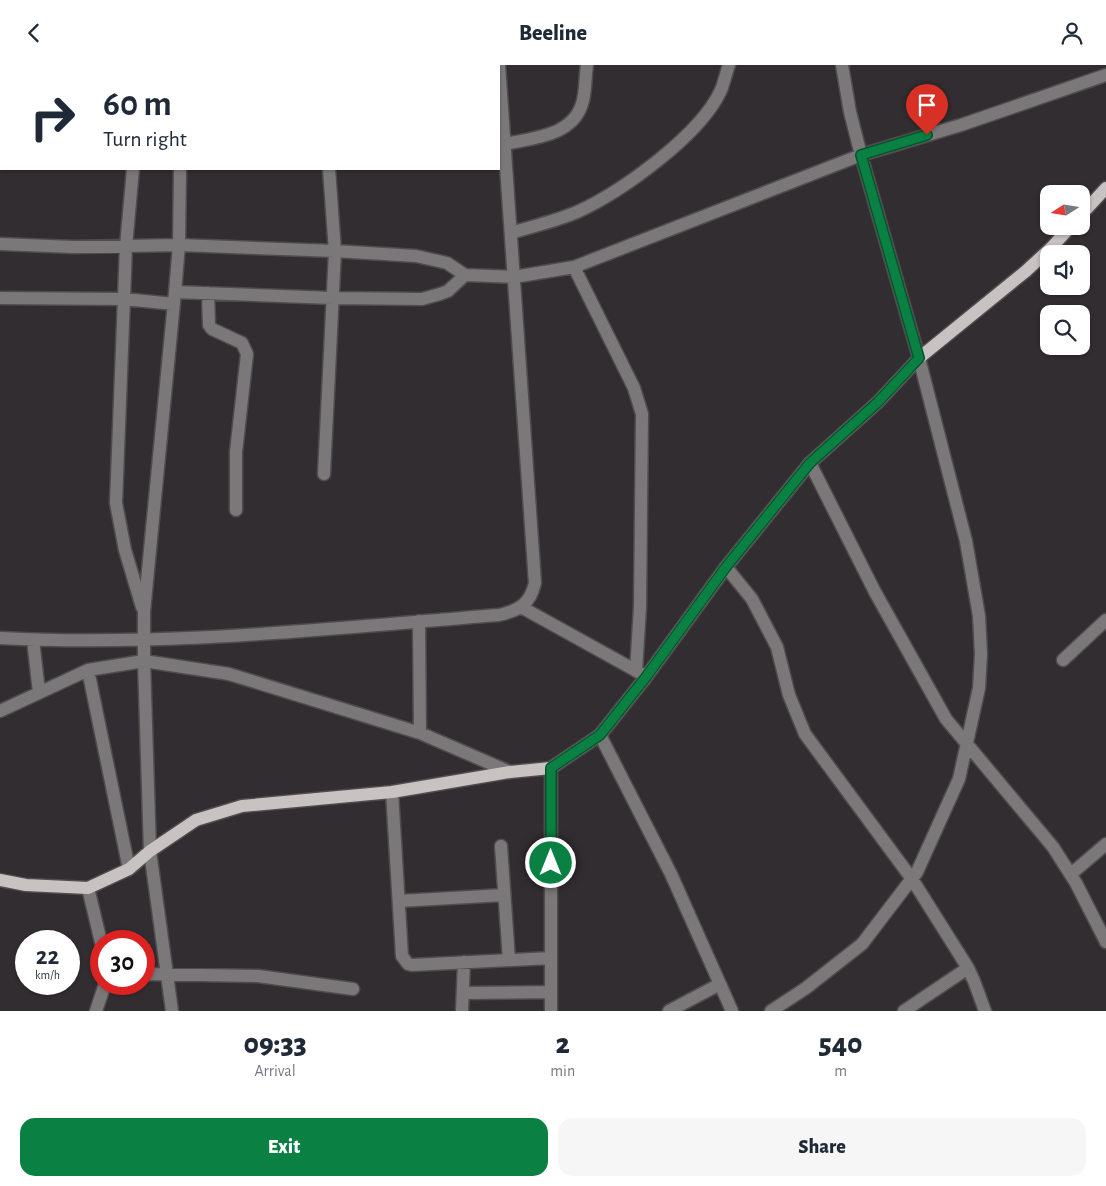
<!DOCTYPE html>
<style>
body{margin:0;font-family:"Alegreya Sans",sans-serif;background:#f6f6f7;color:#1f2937;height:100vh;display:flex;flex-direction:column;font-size:19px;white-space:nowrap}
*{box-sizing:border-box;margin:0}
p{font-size:16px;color:#747a83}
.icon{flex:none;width:28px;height:28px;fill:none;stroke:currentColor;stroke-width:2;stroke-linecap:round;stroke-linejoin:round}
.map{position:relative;height:946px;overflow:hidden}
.drawer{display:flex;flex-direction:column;background:#fff;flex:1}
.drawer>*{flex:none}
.hud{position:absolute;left:0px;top:0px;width:500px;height:105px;box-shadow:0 1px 4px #0004;background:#fff;color:#1f2937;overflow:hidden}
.needle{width:32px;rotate:258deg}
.buttons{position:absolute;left:1040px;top:120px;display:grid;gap:10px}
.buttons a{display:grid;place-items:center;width:50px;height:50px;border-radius:10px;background:#fff;box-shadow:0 1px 4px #0004;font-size:25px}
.speed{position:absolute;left:15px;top:865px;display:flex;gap:10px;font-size:25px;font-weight:700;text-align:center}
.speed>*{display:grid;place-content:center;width:65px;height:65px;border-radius:50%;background:#fff;box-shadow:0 1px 4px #0004;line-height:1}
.speed small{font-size:12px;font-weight:400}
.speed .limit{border:8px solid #d22;background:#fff;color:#111}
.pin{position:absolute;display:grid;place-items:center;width:42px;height:42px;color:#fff;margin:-51px -21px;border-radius:50% 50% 50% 0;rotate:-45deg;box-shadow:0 0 5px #0007}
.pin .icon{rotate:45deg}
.me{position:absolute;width:55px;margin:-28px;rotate:0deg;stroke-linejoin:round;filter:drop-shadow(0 0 4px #0008)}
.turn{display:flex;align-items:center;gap:18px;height:105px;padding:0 20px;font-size:22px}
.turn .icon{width:65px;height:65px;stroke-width:2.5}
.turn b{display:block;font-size:35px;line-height:42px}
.eta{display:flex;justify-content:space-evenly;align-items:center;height:85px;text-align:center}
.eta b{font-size:30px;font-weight:800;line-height:35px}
.primary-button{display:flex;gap:10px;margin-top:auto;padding:10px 20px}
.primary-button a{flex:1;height:58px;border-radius:15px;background:#0b8043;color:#fff;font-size:20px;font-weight:800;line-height:58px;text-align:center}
.primary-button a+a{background:#f6f6f7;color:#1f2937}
header{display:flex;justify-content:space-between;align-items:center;height:65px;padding:0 20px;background:#fff;font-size:22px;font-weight:800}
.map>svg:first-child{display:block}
</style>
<header><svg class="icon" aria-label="back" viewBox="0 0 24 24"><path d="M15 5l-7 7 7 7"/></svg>Beeline<svg class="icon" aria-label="person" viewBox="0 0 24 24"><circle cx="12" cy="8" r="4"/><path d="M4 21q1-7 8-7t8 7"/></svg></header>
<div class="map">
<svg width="1106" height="946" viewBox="0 0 1106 946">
<rect width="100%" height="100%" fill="#322d30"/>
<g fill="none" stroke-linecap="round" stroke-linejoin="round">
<defs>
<path id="minor" d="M329,0V1
M141,1V0
M182,1V0
M0,11H1
M506,79C533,73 572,71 582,39C586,27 585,12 587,0
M133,104L126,181L116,438L125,485L142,542
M511,168C533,161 556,156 577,147C621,127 701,70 721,25C724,18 726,8 729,0
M0,179L73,182L179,180L335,186L416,191L447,198L465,210
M574,202L634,323L642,349L640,542L636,606
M175,227L332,233L422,234L440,229L448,226L465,210L514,212L574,202L861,90L961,60L1106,10
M208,228L209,260L212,264L242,278L247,289L236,387V445
M0,233L124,234L174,239
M810,398L875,527L946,654L1053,782L1076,818L1106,877
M324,409L335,186L329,104
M726,502L752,534L777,582L789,630L805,669L912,814L968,903L974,916L985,946
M521,542L642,609
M419,556L420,668
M0,573C167,582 333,563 499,550C520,545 530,539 535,518L499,0
M33,575L39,627
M1063,595L1106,555
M88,605L129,804
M0,646L88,605L144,596L229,609L420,668L510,707
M600,670L671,809L732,946
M392,727L402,891L408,899L412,900L551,893
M501,781L509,895
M1071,809L1106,779
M88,823L101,877
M399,836L504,830
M144,909L258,911L353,924
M463,928L551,927
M96,946L105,919
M172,946L150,786L144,596V547L175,227L179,180L180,104
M462,946L464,897
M551,946V703
M669,946L720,919
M771,946L806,923L862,879L917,807L959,714L979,623L981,589L979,551L966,476L919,293L861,90L850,47L842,0
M904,946L968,903"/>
<path id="major" d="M1081,150L1106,123
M0,815L26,820L88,823L129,804L150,786L196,755L242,741L392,727L510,707L551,703L600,670L646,612L726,502L810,398L878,337L919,293L1026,206L1052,182L1071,161"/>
</defs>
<use href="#minor" stroke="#504c4e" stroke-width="15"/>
<use href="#major" stroke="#504c4e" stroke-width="15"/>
<use href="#minor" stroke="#7b7879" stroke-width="12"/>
<use href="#major" stroke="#c8c2c2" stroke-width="12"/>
</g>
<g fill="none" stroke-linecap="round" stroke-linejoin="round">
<defs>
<path id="route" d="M551,798V703L600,670L646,612L726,502L810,398L878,337L919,293L861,90L927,70"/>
</defs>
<use href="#route" stroke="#07532c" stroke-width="12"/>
<use href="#route" stroke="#0b8043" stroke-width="9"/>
</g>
</svg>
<div class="buttons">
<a><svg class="needle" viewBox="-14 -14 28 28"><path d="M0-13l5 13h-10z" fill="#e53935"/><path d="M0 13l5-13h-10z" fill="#747a83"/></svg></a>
<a><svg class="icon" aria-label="sound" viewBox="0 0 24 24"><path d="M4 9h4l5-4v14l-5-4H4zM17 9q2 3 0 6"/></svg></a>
<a><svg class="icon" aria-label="search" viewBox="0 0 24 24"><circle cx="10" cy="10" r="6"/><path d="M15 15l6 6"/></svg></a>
</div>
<div class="speed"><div>22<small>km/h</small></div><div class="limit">30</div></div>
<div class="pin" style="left:927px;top:70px;background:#d93025"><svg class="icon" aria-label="arrive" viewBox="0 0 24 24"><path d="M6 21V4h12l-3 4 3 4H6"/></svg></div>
<svg class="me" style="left:551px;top:798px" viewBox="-20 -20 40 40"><circle r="17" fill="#0b8043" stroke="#fff" stroke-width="3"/><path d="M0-11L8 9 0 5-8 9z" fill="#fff"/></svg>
<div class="hud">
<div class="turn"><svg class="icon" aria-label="right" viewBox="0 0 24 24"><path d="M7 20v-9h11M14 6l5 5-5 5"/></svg><div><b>60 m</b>Turn right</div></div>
</div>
</div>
<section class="drawer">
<div class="eta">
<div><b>09:33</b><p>Arrival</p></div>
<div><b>2</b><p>min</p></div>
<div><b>540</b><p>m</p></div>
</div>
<div class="primary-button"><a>Exit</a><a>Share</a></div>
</section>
